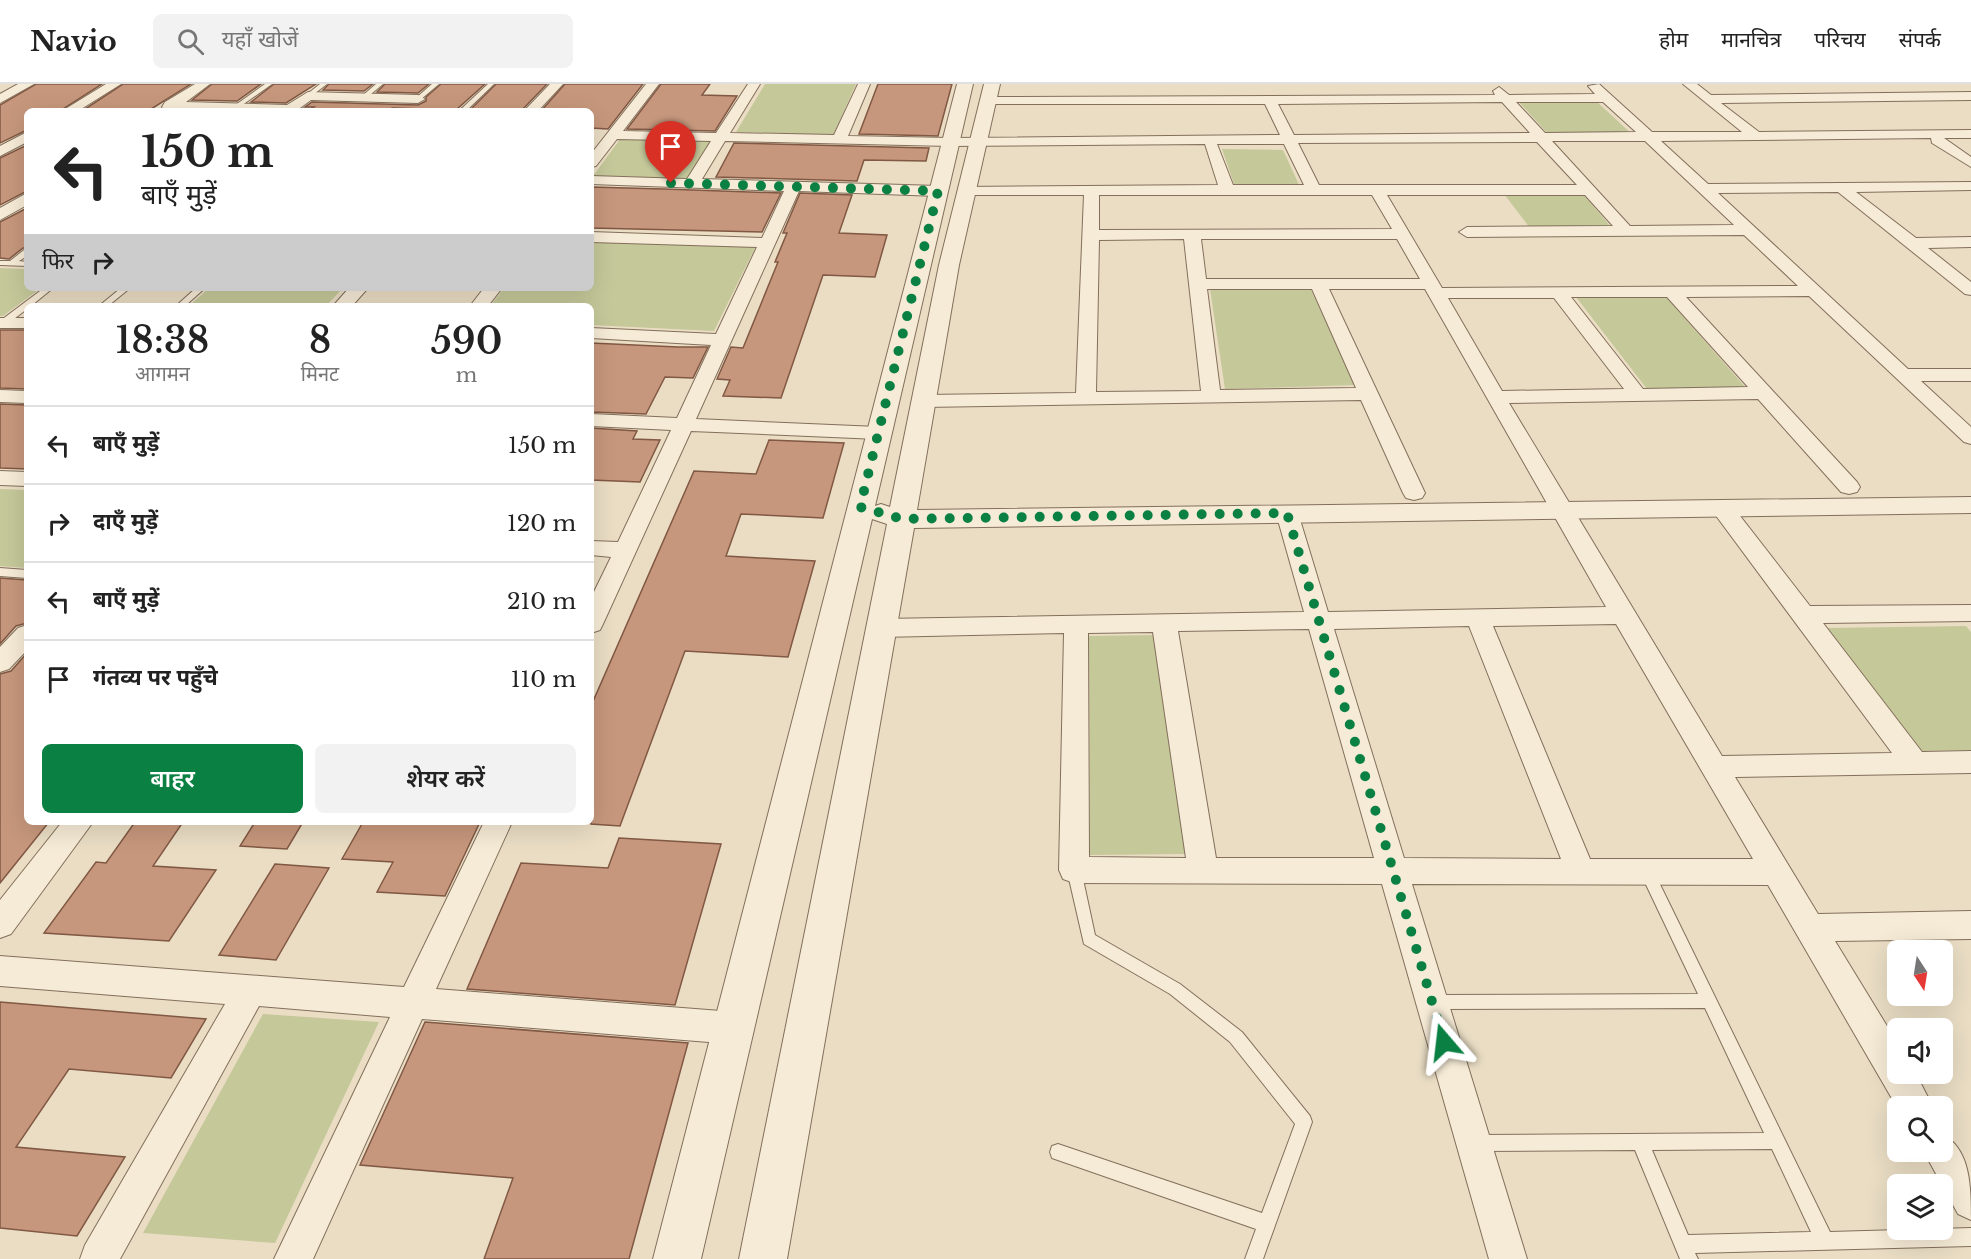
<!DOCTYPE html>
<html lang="hi">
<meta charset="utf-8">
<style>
body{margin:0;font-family:"Libre Baskerville","Noto Sans Devanagari",serif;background:#f2f2f2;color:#222;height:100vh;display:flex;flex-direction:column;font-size:22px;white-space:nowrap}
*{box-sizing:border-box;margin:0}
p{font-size:20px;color:#767676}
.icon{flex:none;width:33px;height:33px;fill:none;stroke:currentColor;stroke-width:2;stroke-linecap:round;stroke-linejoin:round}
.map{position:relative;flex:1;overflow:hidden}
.details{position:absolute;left:24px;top:219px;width:570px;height:522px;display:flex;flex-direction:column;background:#fff;border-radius:9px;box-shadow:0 6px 24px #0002}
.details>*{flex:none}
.top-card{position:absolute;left:24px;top:24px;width:570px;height:183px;border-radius:9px;box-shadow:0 6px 24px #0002;background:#fff;color:#222;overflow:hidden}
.needle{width:39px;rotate:168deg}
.buttons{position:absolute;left:1887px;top:856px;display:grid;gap:12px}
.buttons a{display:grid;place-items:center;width:66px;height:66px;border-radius:9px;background:#fff;box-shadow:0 6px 24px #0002;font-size:30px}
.pin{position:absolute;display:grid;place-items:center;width:51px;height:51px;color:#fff;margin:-62px -26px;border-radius:50% 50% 50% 0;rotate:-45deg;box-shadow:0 0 6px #0007}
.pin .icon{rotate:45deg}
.me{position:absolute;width:66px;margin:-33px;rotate:343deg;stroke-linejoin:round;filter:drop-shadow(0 0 4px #0008)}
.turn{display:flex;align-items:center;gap:21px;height:126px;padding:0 18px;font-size:27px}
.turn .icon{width:78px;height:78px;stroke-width:2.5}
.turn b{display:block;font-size:42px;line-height:51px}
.then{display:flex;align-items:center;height:57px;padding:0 18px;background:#0003;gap:12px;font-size:22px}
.eta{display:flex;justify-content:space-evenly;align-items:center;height:102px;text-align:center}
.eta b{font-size:36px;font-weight:600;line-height:42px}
.button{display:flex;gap:12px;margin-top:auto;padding:12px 18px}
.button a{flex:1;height:69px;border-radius:9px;background:#0b8043;color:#fff;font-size:24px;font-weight:600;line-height:69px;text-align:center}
.button a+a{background:#f2f2f2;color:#222}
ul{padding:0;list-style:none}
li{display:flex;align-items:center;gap:18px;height:78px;padding:0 18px;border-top:2px solid #e0e0e0}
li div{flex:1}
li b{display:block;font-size:22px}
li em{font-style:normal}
header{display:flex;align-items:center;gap:36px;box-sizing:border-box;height:84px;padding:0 30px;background:#fff;border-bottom:2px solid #e0e0e0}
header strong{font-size:28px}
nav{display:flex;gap:33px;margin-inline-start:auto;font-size:21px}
.search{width:420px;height:54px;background:#f2f2f2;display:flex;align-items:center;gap:15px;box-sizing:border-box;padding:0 21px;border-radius:9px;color:#767676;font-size:22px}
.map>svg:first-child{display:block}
</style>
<header>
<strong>Navio</strong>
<div class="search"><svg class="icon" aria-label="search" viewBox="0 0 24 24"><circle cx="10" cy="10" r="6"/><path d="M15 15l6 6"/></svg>यहाँ खोजें</div>
<nav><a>होम</a><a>मानचित्र</a><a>परिचय</a><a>संपर्क</a></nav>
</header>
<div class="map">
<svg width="1971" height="1175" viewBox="0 0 1971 1175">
<rect width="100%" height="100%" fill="#eaddc4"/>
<path fill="#c5c899" d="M765,0H856L833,51L736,48Z
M1519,18H1597L1633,51L1550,52Z
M621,54L711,56L689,94L593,92Z
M1222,65L1283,66L1300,103H1235Z
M1582,109L1612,144H1530L1504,110Z
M591,156L756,162L714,247L591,241V222H490L504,204H591Z
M0,184L27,185V204H41L3,232H0Z
M209,204H343L326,222H189Z
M1310,204L1356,301L1225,305L1210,205Z
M1665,212L1746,304L1647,305L1576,213Z
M0,405L27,406V484L0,482Z
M1966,542L1971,548V666L1922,667L1827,544Z
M1155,551L1188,770L1090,771L1089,552Z
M263,930L379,938L275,1159L143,1149Z"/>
<path fill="#c6977c" stroke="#815843" stroke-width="1.5" d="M36,0H102L60,27H27V46L0,59V21Z
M123,0H191L148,27H82Z
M212,0H261L237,17L192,16Z
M274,0H316L286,19L251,18Z
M329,0H373L364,7L323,6Z
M385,0H429L418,9L377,8Z
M441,0H485L456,26L392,24L388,27H308L314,23H305L312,18L418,21L426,17V13Z
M496,0H547L522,26L471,25Z
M565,0H643L608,45L591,44V27H541Z
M661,0H710L702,11L737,12L715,47L627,45Z
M878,0H952L938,52L859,50Z
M734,59L929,64L926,77L864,76L857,97L716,93Z
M27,61V107L0,121V74Z
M591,103L664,105L781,109L762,148L591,144Z
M800,109L852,111L839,149L887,151L875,193L823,191L781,314L723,312L730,296L717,295L731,263L743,264L778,178H775L787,149H783Z
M27,124V164H23L9,175L0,174V138Z
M0,246H27V305L0,304Z
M591,259L678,263H708L693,294L665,293L646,330L591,328Z
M0,320L27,321V385L0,384Z
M591,344L637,347L633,355L660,356L640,398L591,396Z
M769,356L844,359L823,434L741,430L726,472L815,477L788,573L685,567L620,742L591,740V622L694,387L756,390Z
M0,494L27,496V539L16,542L0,560Z
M27,569V738H49L0,799V590L11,587Z
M135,738H183L153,782L216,786L169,857L44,849L96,778L106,779Z
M255,738H303L287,765L240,762Z
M363,738H480L445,812L377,808L393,778L342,775Z
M619,754L721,760L675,921L467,905L521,779L608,784Z
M275,780L329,784L276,876L219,871Z
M0,918L206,935L171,994L69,985L16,1063L125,1073L77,1152L0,1144Z
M425,938L688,959L629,1175H484L513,1094L360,1081Z"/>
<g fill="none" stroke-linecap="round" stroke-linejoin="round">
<defs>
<path id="service" d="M265,0H272L238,24H234V22Z
M320,0H327L310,13H306V11Z
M376,0H383L365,15H361V13Z
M432,0H439L420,16H416V14Z
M488,0H494L466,27H459Z
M24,166H27V172L19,177L27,178V182L0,181V177H10Z
M44,204H53L31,222H27V225L6,241H0V237Z
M121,204H130L108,222H99Z
M196,204H205L185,222H176Z
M0,484L27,486V494L0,492Z
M1074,780L1079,782L1081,786L1095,851L1180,900L1242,948L1310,1032L1312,1038L1263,1175H1245L1256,1145L1052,1074L1050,1068L1052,1062L1058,1060L1262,1129L1295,1040L1230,958L1170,910L1084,860L1067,786L1069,782Z
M1647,782L1652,784L1830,1148L1971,1144V1162L1695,1169L1698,1175H1680L1635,1066L1478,1067L1472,1065L1470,1059L1472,1053L1478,1051L1764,1049L1705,924L1434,925L1429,923L1426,918L1429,913L1434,911L1698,910L1640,788L1642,784ZM1772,1065L1811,1148L1688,1151L1652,1066Z"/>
<path id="minor" d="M18,0H34L0,19V10Z
M106,0H121L78,27H62Z
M195,0H210L186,18L287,21L308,8L418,11L425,15L418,19L311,16L296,27L164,26L162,23L165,18Z
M550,0H563L538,27H524Z
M646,0H659L623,47L716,49L748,0H760L730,49L834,51L858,0H870L848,52L950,54L1280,51L1265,20H983L981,17L988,13L1495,11L1493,7L1499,3L1509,11L1595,10L1588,2L1599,0L1652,48H1742L1683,0H1697L1711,11L1971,8V16L1721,19L1759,48L1971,46V54H1944L1971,73V83L1932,59L1931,54L1661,57L1708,100L1971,98V106L1856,108L1916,154L1971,153V163L1928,164L1971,198V211L1965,210L1838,108L1718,109L1908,285H1971V297H1921L1971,343V360L1964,358L1809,212L1686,213L1857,398L1860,403L1857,408L1849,410L1841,408L1758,315L1509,319L1722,672L1892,669L1714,429L1711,424L1714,419L1722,417L1730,419L1810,522L1971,521V537L1823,539L1922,668L1971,667V689L1735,693L1818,830L1971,827V855L1835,857L1898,960V990H1916L1933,1023L1898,1025L1768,801L1412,800L1527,1175H1489L1382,800L1074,799L1063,795L1059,786L1064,549L881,553L872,550L869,544L872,538L881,535L1304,528L1276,429L1279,424L1287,422L1295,424L1298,429L1328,528L1606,523L1425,205H1329L1425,409L1422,414L1414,416L1406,414L1403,409L1361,316L924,323L917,321L914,317L917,313L924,311L1076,309L1084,111H967L959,106L962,103L1218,101L1205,60L950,62L725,57L702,95L938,102L946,107L938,112L799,107L696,335L878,343L885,345L888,349L885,353L878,355L691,347L603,540L600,546L591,549V514L611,473L591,471V457L618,458L671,346L591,342V330L677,334L711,261L591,254V244L716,250L757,163L591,158V148L762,154L784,107L591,100V92L687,95L711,57L617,55L596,82L591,83V70ZM1502,18L1530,49L1294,51L1278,20ZM1516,18H1603L1636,48L1545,49ZM1552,57H1645L1734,141L1630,142ZM1537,58L1577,101H1319L1298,59ZM1217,60H1284L1304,101H1233ZM1099,111H1372L1392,145L1099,146ZM1387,111H1585L1613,142L1467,143L1459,148L1467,153L1744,151L1798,202L1442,204ZM1184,155L1201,307L1096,308L1099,156ZM1201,155H1397L1420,195H1206ZM1207,205H1312L1356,304L1220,306ZM1571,213H1667L1748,303L1643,305ZM1448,214H1554L1624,305L1502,307ZM1616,540L1753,775H1590L1493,542ZM1469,542L1561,775L1404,774L1334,545ZM1309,545L1374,774H1216L1178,547ZM1153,548L1186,774L1089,773L1088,549Z
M27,48V58L0,72V62Z
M27,109V121L0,136V124Z
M349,204H368L352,222H333Z
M484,204H502L488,222H470Z
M0,234H27V244H0Z
M0,306L27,307V319L0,318Z
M0,387L27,388V402L0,401Z
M27,541V566L9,585L0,588V563L18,544Z
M62,738H93L11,850L0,854V816Z
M484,738H512L436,905L734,928L746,933L751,944L746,955L734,960L422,935L313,1175H274L390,933L259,922L120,1175H80L85,1161L225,920L0,902V872L404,903Z
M1942,1050C1971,1065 1971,1104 1971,1136L1958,1130L1924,1068H1942Z"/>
<path id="tertiary" d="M957,0H973L875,422L881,420L890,423L939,181L984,0H1000L959,181L917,426L1971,413V429L914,444L787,1175H739L887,440L872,435L701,1175H653Z"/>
</defs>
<use href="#service" stroke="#836f5c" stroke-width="2"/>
<use href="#minor" stroke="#836f5c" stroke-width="2"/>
<use href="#tertiary" stroke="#836f5c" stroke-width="2"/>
<use href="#service" fill="#f6ebd6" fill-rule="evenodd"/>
<use href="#minor" fill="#f6ebd6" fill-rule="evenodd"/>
<use href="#tertiary" fill="#f6ebd6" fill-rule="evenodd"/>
</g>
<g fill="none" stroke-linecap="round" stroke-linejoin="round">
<path stroke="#0b8043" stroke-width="10" stroke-dasharray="0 18" d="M671,99L938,107L860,423L902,435L1287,429L1444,958"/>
</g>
</svg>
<div class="buttons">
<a><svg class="needle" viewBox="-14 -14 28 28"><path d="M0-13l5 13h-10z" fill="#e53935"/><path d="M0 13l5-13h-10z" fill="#767676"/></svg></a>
<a><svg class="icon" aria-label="sound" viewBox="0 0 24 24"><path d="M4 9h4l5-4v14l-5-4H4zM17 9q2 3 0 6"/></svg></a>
<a><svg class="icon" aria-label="search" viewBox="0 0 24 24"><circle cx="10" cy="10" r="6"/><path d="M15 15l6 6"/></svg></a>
<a><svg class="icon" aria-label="layers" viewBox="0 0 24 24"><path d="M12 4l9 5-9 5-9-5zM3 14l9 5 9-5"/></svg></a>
</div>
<div class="pin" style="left:671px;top:99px;background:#d93025"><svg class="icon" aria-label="arrive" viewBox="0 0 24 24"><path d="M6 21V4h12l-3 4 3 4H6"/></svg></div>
<svg class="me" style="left:1444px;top:958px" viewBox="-20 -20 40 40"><path d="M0-17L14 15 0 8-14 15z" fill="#0b8043" stroke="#fff" stroke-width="4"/></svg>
<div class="top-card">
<div class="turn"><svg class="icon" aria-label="left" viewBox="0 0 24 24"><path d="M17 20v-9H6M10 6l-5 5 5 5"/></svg><div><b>150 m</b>बाएँ मुड़ें</div></div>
<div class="then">फिर<svg class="icon" aria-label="right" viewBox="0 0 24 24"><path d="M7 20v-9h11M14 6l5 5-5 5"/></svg></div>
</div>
<section class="details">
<div class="eta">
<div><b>18:38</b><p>आगमन</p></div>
<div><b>8</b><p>मिनट</p></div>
<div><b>590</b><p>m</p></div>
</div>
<ul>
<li><svg class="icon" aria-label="left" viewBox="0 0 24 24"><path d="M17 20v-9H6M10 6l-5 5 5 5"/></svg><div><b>बाएँ मुड़ें</b></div><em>150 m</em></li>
<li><svg class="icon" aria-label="right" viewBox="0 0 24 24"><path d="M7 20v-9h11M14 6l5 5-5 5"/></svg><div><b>दाएँ मुड़ें</b></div><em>120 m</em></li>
<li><svg class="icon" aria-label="left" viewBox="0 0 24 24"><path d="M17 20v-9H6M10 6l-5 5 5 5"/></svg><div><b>बाएँ मुड़ें</b></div><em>210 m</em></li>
<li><svg class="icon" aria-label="arrive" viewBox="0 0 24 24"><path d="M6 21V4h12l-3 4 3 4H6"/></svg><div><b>गंतव्य पर पहुँचे</b></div><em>110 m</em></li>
</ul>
<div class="button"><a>बाहर</a><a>शेयर करें</a></div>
</section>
</div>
